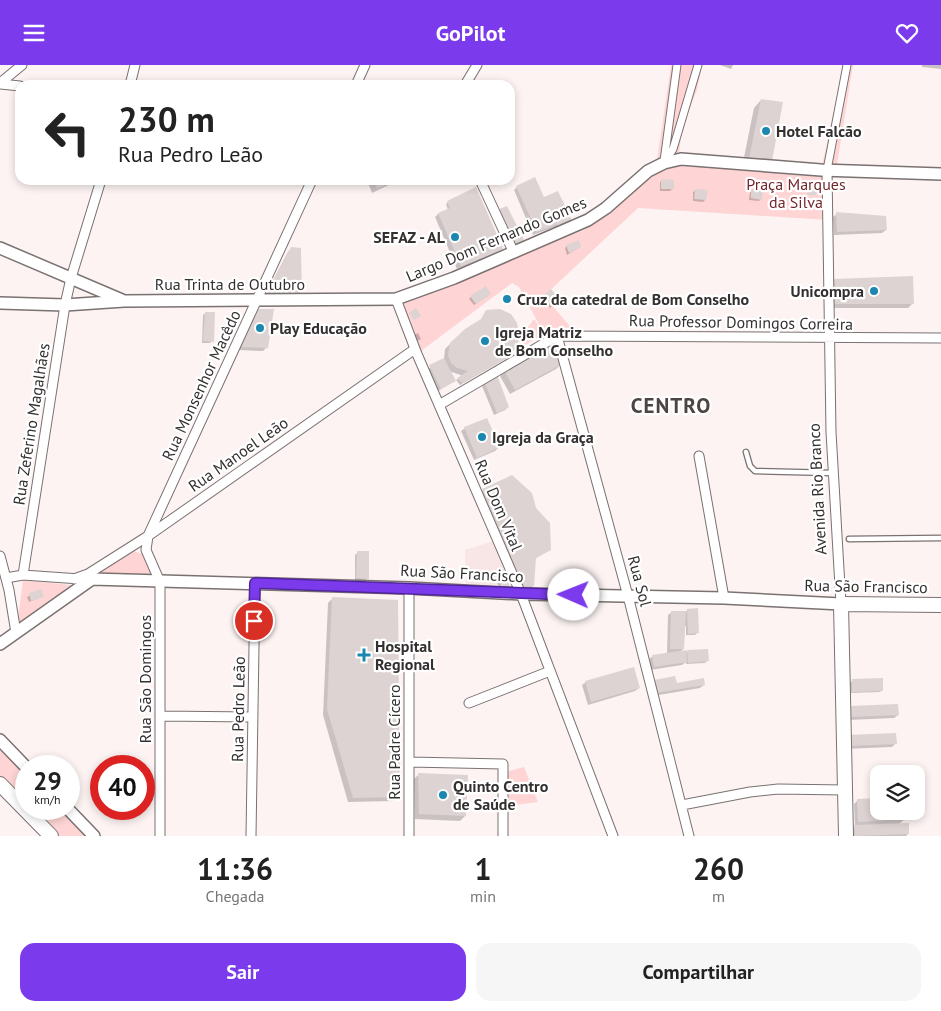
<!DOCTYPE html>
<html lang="pt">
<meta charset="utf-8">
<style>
body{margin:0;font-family:"PT Sans",sans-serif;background:#f6f6f6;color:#222;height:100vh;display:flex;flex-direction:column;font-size:19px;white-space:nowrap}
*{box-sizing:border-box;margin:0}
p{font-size:16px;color:#767676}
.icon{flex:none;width:28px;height:28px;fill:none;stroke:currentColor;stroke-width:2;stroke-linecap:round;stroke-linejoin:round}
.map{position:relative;height:771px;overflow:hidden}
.sheet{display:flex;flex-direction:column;background:#fff;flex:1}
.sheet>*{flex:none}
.top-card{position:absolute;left:15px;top:15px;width:500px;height:105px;border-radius:15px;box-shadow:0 2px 8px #0003;background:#fff;color:#222;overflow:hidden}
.fabs{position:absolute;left:870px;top:700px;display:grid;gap:10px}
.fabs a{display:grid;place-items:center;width:55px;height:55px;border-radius:10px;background:#fff;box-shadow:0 2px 8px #0003;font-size:25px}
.speed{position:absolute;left:15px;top:690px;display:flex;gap:10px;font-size:25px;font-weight:700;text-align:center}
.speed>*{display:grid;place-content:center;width:65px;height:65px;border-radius:50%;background:#fff;box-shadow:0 2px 8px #0003;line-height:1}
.speed small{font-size:12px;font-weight:400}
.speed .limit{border:8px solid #d22;background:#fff;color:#111}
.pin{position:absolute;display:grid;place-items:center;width:42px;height:42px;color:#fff;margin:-21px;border:2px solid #fff;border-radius:50%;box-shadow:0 1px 5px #0007}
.me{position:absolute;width:55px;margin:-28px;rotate:271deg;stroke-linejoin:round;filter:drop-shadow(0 0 4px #0008)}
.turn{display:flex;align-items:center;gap:18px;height:105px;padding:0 20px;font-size:22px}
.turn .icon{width:65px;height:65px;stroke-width:2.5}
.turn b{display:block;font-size:35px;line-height:42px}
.eta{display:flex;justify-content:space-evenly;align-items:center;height:85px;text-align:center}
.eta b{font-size:30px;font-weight:600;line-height:35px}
.button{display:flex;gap:10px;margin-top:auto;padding:10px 20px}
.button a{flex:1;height:58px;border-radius:15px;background:#7c3aed;color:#fff;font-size:20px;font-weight:600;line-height:58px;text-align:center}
.button a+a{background:#f6f6f6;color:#222}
header{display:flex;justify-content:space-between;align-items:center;height:65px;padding:0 20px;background:#7c3aed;color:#fff;font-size:22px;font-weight:600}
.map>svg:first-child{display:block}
</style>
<header><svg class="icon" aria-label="menu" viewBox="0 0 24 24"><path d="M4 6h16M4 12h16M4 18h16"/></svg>GoPilot<svg class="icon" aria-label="heart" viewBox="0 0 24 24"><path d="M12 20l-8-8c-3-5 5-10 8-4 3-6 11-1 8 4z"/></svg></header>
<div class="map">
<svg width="941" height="771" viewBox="0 0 941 771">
<rect width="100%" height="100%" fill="#fdf3f3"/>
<path fill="#f8e5e5" d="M494,476L510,522L466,519L465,485Z"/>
<path fill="#fed5d4" d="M671,0H702L697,25L682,62L679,90L656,102Z
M844,0H853L836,106L828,105V155L638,143L544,231L575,267L555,266L545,271L519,222L512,218L421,286L401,236L584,165L652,109L664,103L677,101L821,105Z
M533,255H535L543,269L522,282L519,276Z
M134,486L142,489L153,512L85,513Z
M23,515L71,520L17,561Z
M0,675L26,702V744H68L94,771H51L0,719Z
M524,702L538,737L508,741L505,707Z"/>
<path fill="#0003" d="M720,0H733L731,4Z
M922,0H941V4L922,2Z
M761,35L770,96L742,102L754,43Z
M367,115H399L372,128Z
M662,115L672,124L670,126H660V117Z
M517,122L544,134L570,156L555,164L554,162L533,170L514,125Z
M696,125L705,135L703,137L693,136V127Z
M752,125L761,134L759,136L749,135L750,127Z
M448,137L503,186L480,199L478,195L457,204L435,152L438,149L448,145L446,139Z
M837,149L886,165L882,168L834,170L833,152Z
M567,181L580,182L567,190L565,183Z
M292,183L263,234L288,187Z
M834,215L913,238L908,243H831L829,220Z
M551,226L559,235L550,243L542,234Z
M488,231L474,240L469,234L471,232Z
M259,245L267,282L263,286L238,285L255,248Z
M206,248L212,276L210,278H202L203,250Z
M418,268L421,274L416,277L414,270Z
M450,279L514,285L509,290L505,291V294L460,320L456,315L463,311L449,306L454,316L438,326L426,305L444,294L445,284Z
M561,299L556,304L510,329L500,311L505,306Z
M485,318L508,342L505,345L494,350L482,321Z
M465,363L499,382L495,386L474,395L461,366Z
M483,425L549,484L535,494L533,521L529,524L515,525L478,430Z
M358,488L368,513L366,515H355V490Z
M497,507L509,522L507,524L499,523L495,509Z
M40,526L42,532L29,537L27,532Z
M332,534L399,732L394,736L348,737L323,650L328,538Z
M688,545L697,568L695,570H686V561H684L683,584L680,587L685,589L687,586L707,596L705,598L686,599V597L682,600L650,605L649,594L653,591L667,589L668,550L672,547H685Z
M655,616L676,619L704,620L700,623L653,631L651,619Z
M852,616L882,625L880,627L851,628L850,618Z
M586,617L639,623L635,626L588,640L582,620Z
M851,642L898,650L894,653L848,655L847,645Z
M847,671L895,679L892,682L844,684Z
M419,709L465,751L460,756L415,754L414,714Z
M858,735L879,746L905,754L899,759L908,769L906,771H852L851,765L855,761L854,739Z"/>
<path fill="#ddd3d3" d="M761,34L783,37L772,96L749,94Z
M535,112L544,132L558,126L572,156L558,162L557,159L537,167L516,121Z
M661,114L674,115V124H661Z
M373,115H396L377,124Z
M476,122L504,186L484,195L483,193L461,201L438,148L450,143L447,136Z
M808,122H816V130H807Z
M695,124L708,125L706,135L694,134Z
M751,124L763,125L762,135L751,133Z
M507,141L524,175L514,180L497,145Z
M836,147L886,151L887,165L837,167Z
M579,175L581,182L569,188L566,180Z
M291,182L301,183L302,230L265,231Z
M913,211L914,239H835L834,214Z
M486,221L491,229L476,239L470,231Z
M551,224L560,235L553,242L543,231Z
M416,243L421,251L414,255L409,248Z
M258,244H274L268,283L241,282Z
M500,244L511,249L517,258L520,272L515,285L503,289L509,292L463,318L457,313L468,306L457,303L451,298L448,290L450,278L465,264L481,254L486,245Z
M205,247H215L214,277L203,276Z
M556,274L562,299L515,325L504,305Z
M444,293L456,316L441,324L429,300Z
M497,310L509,342L497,348L484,316Z
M487,353L500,382L477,393L464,362Z
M512,410L532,428L536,443L550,458L551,485L536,493L534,521L519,522L511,502L515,501L482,424Z
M357,486H369V514L356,513Z
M504,505L510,522L501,521L496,506Z
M41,524L44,532L31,536L29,528Z
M332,532L398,535L400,732L353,733L327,644Z
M698,543L699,568L688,569L687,544Z
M671,546H686L684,584H670Z
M708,584L709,596L688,598L687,585Z
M686,585L687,597L654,602L652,590Z
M634,602L640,623L591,637L585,616Z
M675,611L677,618L704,613L705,620L656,628L654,615Z
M883,613V626L852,627V614Z
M898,639L899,650L851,652L850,641Z
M896,668L897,679L847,681V670Z
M418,708L468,710L466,751L419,749Z
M879,733V746H905L906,754L858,757L857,734Z
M909,758V769L855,771L854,760Z"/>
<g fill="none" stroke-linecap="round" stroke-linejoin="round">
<defs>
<path id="service" d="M746,387L750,401L755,406L833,408
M849,474L941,473"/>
<path id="pedestrian" d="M664,96L677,0
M664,98L673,84L698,0
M827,105L847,0"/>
<path id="minor" d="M0,18L22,0
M0,19L20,21
M130,20L135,0
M356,20L365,0
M465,20L477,0
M827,105L831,367L841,539
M480,115L514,188
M396,234L417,289L521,529L613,771
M557,271L628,531L689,771
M439,340L557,271L941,273
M699,391L724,533
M0,491L9,525L16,568
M23,510L65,240L71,213L101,115
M6,513L23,510L80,514
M74,514L88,509L148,471L415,284
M409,523V771
M469,638L550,606
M161,651L252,652
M410,697L503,699V771
M682,740L750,727L778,724L844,725
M160,771V517L146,485L148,471L312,115
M251,771L255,518"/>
<path id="tertiary" d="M0,183L122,235
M0,238L65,240L124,236L396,234L454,213L588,155L606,143L648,106L664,98L681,94L821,105L941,109
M0,579L92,514L409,523L521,529L724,533L841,539
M0,675L26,702
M68,744L94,771"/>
<path id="primary" d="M0,719L51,771
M846,771L841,539L941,540"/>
</defs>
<use href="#service" stroke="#7a7171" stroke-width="7"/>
<use href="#pedestrian" stroke="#7a7171" stroke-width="9"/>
<use href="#minor" stroke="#7a7171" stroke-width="11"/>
<use href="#tertiary" stroke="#7a7171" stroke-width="14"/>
<use href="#primary" stroke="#7a7171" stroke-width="16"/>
<use href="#service" stroke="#fff" stroke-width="4.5"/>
<use href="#pedestrian" stroke="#fff" stroke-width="7"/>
<use href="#minor" stroke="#fff" stroke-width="9"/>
<use href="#tertiary" stroke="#fff" stroke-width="11"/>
<use href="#primary" stroke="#fff" stroke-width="14"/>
</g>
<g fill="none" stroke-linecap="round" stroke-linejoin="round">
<defs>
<path id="route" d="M254,556L255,518L574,530"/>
</defs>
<use href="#route" stroke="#51269a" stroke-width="12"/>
<use href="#route" stroke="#7c3aed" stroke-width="9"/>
</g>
<g fill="#1b87ae" stroke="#fff" stroke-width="2">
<circle cx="766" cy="66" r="5"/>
<circle cx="455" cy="172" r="5"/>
<circle cx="874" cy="226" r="5"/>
<circle cx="507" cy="234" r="5"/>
<circle cx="260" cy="263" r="5"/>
<circle cx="485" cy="276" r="5"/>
<circle cx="482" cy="372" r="5"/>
<path d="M361.5 582.5h5v5h5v5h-5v5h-5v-5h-5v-5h5z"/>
<circle cx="443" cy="730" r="5"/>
</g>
<g text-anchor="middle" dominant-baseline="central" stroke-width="4.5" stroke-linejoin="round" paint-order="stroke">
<g font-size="16" font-weight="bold" fill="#343030" stroke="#fff" text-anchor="start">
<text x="776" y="66">Hotel Falcão</text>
<text x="445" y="172" text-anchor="end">SEFAZ - AL</text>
<text x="864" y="226" text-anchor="end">Unicompra</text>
<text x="517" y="234">Cruz da catedral de Bom Conselho</text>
<text x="270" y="263">Play Educação</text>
<text x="495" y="267">Igreja Matriz<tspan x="495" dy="18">de Bom Conselho</tspan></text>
<text x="492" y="372">Igreja da Graça</text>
<text x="375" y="581">Hospital<tspan x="375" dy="18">Regional</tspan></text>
<text x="453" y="721">Quinto Centro<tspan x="453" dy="18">de Saúde</tspan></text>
</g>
<g font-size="16" fill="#73262c" stroke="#fff">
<text x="796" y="119">Praça Marques<tspan x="796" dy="18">da Silva</tspan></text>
</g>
<g font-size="16" fill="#343030" stroke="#fff">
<text transform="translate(496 174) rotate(-23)">Largo Dom Fernando Gomes</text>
<text x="230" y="219">Rua Trinta de Outubro</text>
<text transform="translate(741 257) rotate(1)">Rua Professor Domingos Correira</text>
<text transform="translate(201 320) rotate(-65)">Rua Monsenhor Macêdo</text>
<text transform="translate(31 359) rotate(-81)">Rua Zeferino Magalhães</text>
<text transform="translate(238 389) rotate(-35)">Rua Manoel Leão</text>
<text transform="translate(817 424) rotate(-93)">Avenida Rio Branco</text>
<text transform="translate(499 440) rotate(67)">Rua Dom Vital</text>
<text transform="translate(462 508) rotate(3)">Rua São Francisco</text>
<text transform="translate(640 516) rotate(75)">Rua Sol</text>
<text transform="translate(866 521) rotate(1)">Rua São Francisco</text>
<text transform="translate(145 614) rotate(-90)">Rua São Domingos</text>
<text transform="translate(238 644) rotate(-89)">Rua Pedro Leão</text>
<text transform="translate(394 677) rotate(-90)">Rua Padre Cícero</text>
</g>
<g font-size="21" font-weight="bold" letter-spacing="1" fill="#4d4544" stroke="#fff">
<text x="671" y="340">CENTRO</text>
</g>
</g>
</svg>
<div class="fabs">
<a><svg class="icon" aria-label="layers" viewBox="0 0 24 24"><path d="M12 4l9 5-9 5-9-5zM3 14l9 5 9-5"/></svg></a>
</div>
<div class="speed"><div>29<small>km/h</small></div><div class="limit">40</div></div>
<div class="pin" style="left:254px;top:556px;background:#d93025"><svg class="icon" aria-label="arrive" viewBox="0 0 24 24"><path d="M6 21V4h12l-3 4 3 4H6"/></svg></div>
<svg class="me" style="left:574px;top:530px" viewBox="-20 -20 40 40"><circle r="19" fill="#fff"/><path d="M0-13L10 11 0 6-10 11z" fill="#7c3aed"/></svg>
<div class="top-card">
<div class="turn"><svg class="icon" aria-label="left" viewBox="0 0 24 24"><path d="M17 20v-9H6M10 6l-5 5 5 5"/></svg><div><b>230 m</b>Rua Pedro Leão</div></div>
</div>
</div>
<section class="sheet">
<div class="eta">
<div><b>11:36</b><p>Chegada</p></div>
<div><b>1</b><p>min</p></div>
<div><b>260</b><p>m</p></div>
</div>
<div class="button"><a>Sair</a><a>Compartilhar</a></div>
</section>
